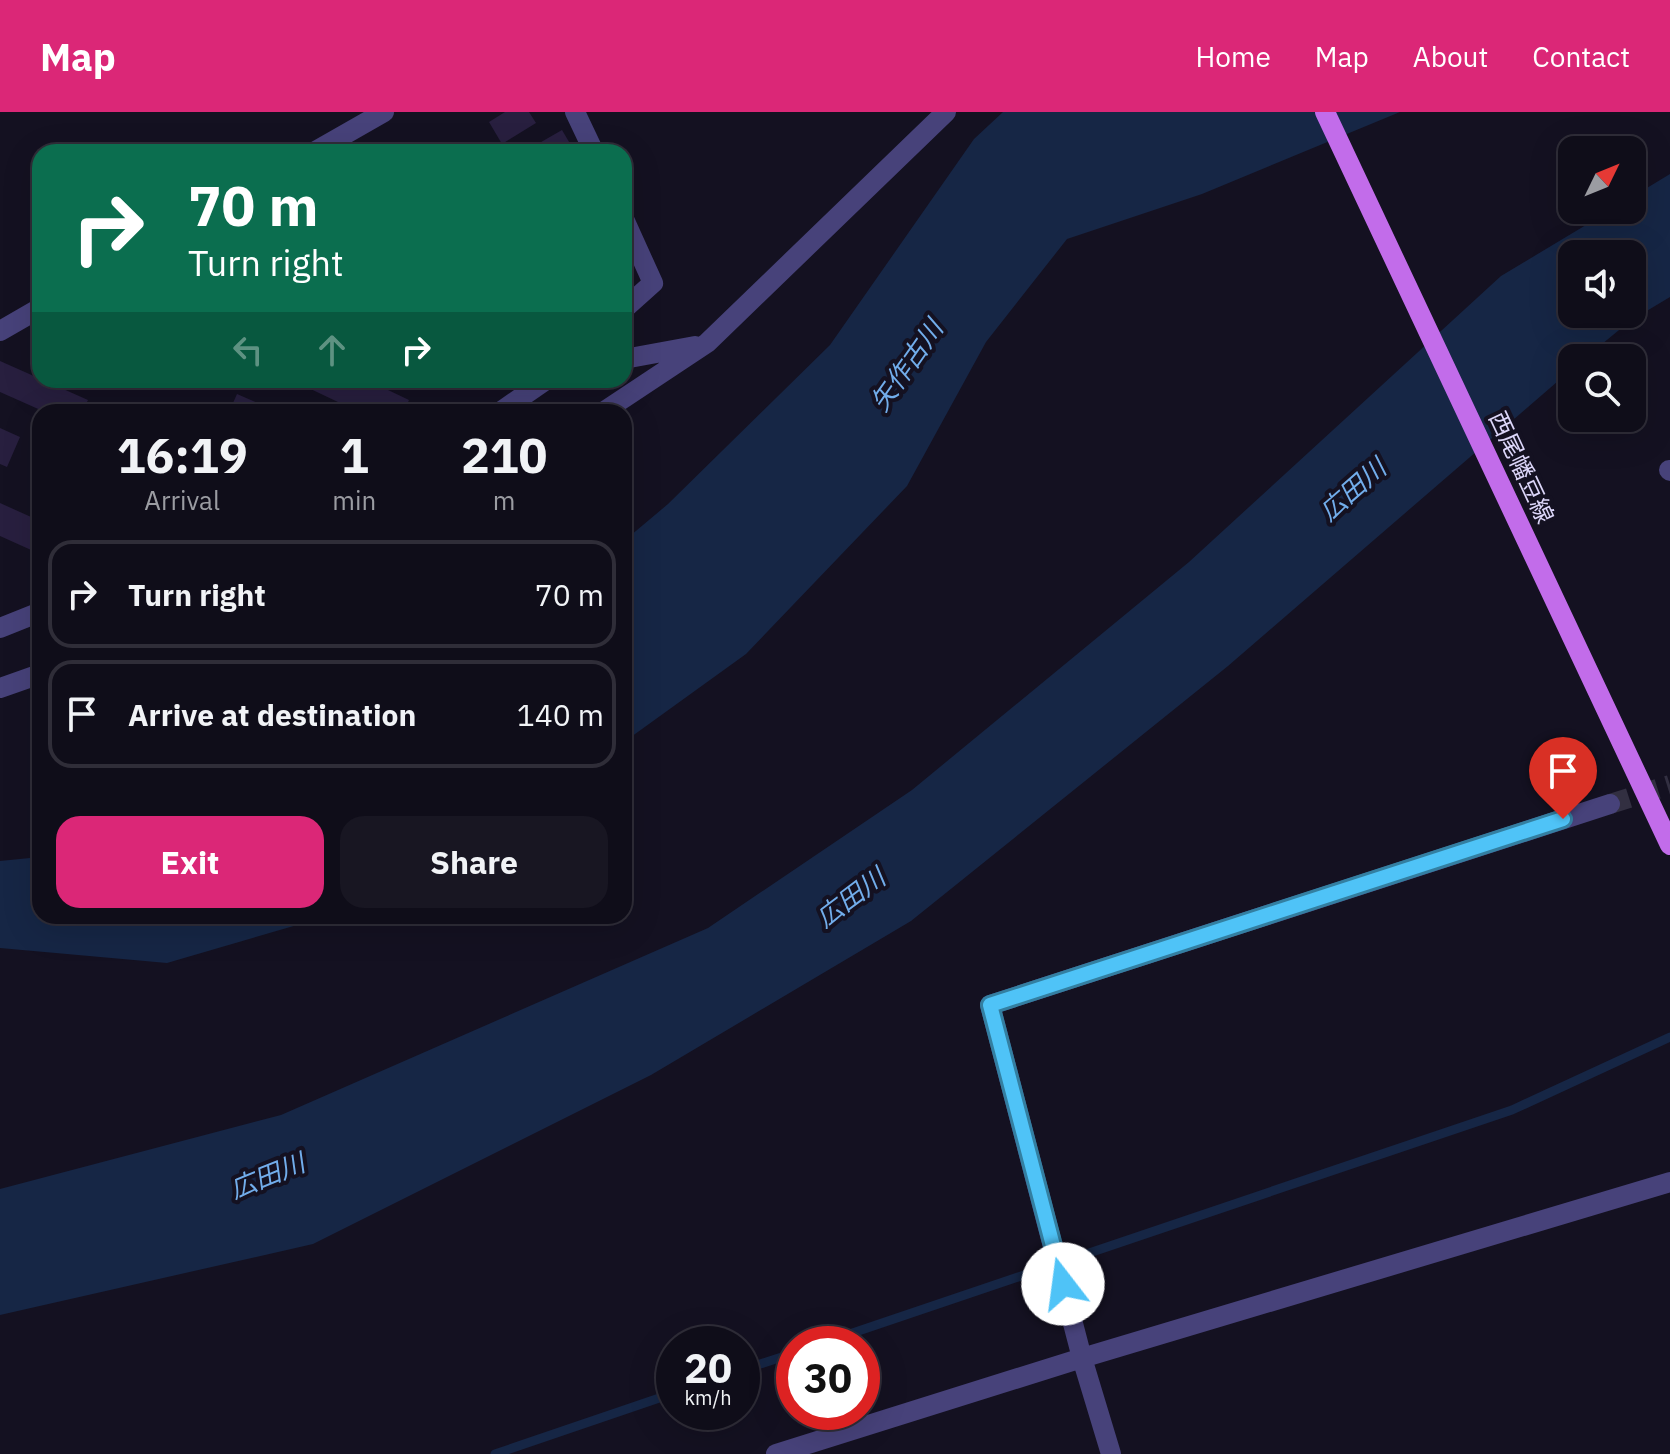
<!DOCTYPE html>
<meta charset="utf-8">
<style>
body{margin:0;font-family:"IBM Plex Sans","Noto Sans JP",sans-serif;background:#181622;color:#f1f3f6;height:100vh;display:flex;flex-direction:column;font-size:30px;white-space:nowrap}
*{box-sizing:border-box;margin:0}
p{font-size:26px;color:#9b9ca2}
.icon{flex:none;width:44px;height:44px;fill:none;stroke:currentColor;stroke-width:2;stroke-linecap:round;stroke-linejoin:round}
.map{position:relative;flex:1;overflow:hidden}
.details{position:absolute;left:32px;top:292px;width:600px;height:520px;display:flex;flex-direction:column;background:#0f0d19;border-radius:24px;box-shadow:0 8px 32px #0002,0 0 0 2px #2f2d38}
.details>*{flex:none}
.banner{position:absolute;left:32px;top:32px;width:600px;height:244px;border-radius:24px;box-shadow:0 8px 32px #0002,0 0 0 2px #2f2d38;background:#0b6e4f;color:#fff;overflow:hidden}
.needle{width:52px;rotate:47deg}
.controls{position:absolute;left:1558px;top:24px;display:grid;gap:16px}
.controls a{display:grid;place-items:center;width:88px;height:88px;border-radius:16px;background:#0f0d19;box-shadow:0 8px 32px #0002,0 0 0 2px #2f2d38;font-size:40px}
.speed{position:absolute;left:656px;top:1214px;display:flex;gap:16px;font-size:40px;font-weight:700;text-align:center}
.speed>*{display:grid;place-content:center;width:104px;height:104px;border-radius:50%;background:#0f0d19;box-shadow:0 8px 32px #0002,0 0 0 2px #2f2d38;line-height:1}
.speed small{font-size:20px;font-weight:400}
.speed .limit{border:12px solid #d22;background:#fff;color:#111}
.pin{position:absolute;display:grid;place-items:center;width:68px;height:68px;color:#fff;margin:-82px -34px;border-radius:50% 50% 50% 0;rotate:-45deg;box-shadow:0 0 8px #0007}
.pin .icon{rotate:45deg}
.me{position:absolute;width:88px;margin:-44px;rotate:345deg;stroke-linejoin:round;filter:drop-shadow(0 0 6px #0008)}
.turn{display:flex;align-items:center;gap:28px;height:168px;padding:0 24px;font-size:36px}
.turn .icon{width:104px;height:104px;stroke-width:2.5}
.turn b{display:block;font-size:56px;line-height:68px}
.lanes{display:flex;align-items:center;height:76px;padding:0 24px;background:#0003;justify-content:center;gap:40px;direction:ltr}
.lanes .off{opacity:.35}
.eta{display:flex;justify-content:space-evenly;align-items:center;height:136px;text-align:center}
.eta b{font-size:48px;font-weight:700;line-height:56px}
.action{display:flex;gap:16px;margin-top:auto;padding:16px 24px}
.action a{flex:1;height:92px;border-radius:24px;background:#db2777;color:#fff;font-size:32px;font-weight:700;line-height:92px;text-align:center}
.action a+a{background:#181622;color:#f1f3f6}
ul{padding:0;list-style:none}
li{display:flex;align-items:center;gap:24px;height:108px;margin:0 16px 12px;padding:0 8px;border:4px solid #2f2d38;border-radius:24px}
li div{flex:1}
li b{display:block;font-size:30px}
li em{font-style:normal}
header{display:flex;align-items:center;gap:48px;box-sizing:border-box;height:112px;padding:0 40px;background:#db2777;color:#fff}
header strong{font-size:38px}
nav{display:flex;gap:44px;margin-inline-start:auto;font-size:28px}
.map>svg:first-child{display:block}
</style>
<header>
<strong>Map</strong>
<nav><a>Home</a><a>Map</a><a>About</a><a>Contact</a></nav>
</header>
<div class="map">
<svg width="1670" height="1342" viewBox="0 0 1670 1342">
<rect width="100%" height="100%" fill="#141121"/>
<path fill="#162645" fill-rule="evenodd" d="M1003,0H1400L1202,82L1067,127L986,230L907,374L746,542L624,630V429L668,392L830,233L974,27Z
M1670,62V185L1630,209L1585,246H1572V257L1228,554L911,809L651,963L313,1132L0,1203V1077L281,1003L708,816L912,678L1189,450L1501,164L1611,98H1632V85ZM1572,142H1632V202H1572Z
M40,745V804H328L167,851L0,836V749Z"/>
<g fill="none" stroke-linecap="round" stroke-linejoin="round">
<path stroke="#162645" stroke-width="9" d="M820,1232L1512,998L1670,925
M742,1258L794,1241
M495,1342L674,1281"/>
</g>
<path fill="#281f3f" d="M505,0H529L536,11L502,32L489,10Z
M562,18L575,40H531L529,37Z
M0,249L88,288L82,300H45L0,280Z
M300,268H367L409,288L404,300H359L298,271Z
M237,282L278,300H229Z
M0,316L20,325L7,355L0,352Z
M0,391L40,409V442L0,424Z"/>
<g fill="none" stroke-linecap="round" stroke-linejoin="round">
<path stroke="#322f41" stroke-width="20" stroke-dasharray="20 10" stroke-linecap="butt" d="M1610,692L1670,673"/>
<path stroke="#47427a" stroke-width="20" d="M575,0L594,40
M314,40L384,0
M624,107L653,171L624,197
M0,219L40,196
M624,247L695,234
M500,300L546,268
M603,300L707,231L946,0
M1669,358L1670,359
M0,516L40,500
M0,576L40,562
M776,1342L1082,1246L1670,1070
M1111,1342L1082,1246L990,893L1610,692"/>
<path stroke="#c26cea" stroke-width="20" d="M1325,0L1670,733"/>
</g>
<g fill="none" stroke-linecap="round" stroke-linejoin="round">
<defs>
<path id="route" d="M1063,1172L990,893L1563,707"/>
</defs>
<use href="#route" stroke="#337fa1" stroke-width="20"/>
<use href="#route" stroke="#4fc3f7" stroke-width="14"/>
</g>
<g text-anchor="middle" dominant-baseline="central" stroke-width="8" stroke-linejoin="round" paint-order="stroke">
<g font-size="24" fill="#dcd6f9" stroke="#141121">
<text transform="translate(1522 355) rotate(65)">西尾幡豆線</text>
</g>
<g font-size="26" font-style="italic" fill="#72adeb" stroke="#141121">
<text transform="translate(906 253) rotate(-55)">矢作古川</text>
<text transform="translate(1352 377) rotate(-41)">広田川</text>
<text transform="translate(850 785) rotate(-37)">広田川</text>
<text transform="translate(267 1063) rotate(-22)">広田川</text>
</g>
</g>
</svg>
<div class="controls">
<a><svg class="needle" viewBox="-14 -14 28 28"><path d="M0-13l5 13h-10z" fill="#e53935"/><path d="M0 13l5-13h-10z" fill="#9b9ca2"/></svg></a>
<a><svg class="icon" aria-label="sound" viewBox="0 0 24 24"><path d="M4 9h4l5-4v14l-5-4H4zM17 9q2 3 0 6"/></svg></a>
<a><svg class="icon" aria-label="search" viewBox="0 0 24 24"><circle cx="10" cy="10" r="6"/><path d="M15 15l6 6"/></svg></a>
</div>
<div class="speed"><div>20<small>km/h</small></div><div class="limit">30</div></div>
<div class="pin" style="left:1563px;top:707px;background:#d93025"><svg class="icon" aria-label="arrive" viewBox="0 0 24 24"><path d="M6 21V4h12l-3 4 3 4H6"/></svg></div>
<svg class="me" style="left:1063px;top:1172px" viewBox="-20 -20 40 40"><circle r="19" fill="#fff"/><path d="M0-13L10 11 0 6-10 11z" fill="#4fc3f7"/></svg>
<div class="banner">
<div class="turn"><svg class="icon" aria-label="right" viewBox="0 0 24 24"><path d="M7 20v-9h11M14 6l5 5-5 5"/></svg><div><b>70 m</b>Turn right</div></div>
<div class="lanes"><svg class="icon off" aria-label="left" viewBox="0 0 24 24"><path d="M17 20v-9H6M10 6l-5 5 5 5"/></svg><svg class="icon off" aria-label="ahead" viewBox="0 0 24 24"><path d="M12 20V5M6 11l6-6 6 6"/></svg><svg class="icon" aria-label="right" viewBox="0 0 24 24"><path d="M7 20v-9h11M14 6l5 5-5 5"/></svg></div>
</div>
<section class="details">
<div class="eta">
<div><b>16:19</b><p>Arrival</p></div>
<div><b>1</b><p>min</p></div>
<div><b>210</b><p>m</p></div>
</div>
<ul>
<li><svg class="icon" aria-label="right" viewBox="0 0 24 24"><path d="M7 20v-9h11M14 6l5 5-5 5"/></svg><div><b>Turn right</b></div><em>70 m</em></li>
<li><svg class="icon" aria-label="arrive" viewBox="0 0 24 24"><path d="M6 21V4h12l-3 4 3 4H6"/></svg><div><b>Arrive at destination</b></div><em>140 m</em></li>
</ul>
<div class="action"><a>Exit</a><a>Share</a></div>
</section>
</div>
